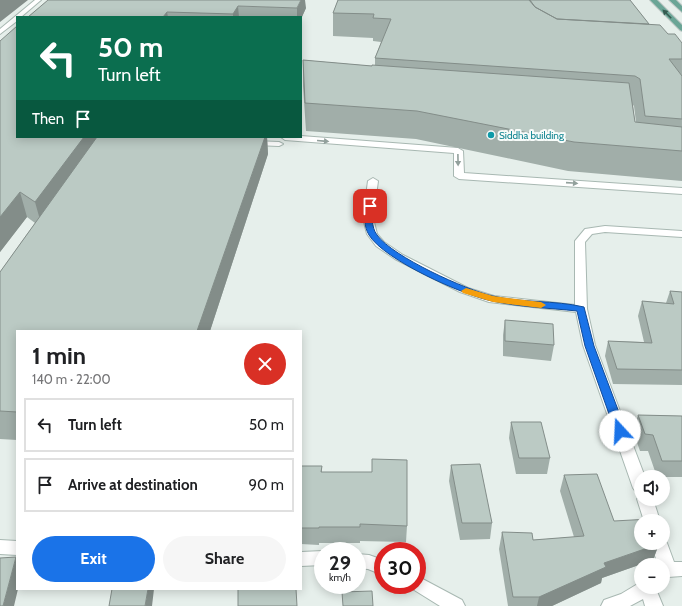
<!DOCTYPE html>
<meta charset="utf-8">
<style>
body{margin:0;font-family:Cabin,sans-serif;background:#f6f6f6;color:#202124;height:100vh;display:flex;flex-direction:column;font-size:15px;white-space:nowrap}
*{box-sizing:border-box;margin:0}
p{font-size:13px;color:#757577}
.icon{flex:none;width:22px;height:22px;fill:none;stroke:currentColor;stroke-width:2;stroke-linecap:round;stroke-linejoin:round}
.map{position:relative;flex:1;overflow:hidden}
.details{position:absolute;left:16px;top:330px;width:286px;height:260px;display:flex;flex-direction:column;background:#fff;border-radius:0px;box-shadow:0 2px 10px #0003}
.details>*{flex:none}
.top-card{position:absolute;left:16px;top:16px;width:286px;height:122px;border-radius:0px;box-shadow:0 2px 10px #0003;background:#0b6e4f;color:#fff;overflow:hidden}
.buttons{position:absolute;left:634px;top:470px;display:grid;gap:8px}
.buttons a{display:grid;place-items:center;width:36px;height:36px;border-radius:50%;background:#fff;box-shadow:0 2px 10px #0003;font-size:20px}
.speed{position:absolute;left:314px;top:542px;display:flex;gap:8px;font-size:20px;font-weight:700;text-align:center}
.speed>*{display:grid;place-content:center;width:52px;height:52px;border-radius:50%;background:#fff;box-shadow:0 2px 10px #0003;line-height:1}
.speed small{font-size:10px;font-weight:400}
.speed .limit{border:6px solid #d22;background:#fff;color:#111}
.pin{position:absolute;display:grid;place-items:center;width:34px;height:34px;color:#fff;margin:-17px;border-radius:8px;box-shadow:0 2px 6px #0006}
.me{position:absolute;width:44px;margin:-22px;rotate:340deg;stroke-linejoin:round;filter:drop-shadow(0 0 3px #0008)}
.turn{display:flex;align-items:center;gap:14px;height:84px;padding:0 16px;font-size:18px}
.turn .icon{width:52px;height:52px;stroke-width:2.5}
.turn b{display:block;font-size:28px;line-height:34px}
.then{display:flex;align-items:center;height:38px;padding:0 16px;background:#0003;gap:8px;font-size:15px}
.round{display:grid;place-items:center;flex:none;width:42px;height:42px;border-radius:21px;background:#f6f6f6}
.headline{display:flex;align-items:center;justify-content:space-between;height:68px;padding:0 16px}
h1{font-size:24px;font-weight:800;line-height:30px}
.button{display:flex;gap:8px;margin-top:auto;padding:8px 16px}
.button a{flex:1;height:46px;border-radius:24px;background:#1a73e8;color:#fff;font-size:16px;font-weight:800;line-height:46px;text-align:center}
.button a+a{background:#f6f6f6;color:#202124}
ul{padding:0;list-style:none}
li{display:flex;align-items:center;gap:12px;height:54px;margin:0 8px 6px;padding:0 8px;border:2px solid #e0e0e0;border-radius:0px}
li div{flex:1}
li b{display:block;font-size:15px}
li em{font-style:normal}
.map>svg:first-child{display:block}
</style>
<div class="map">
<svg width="682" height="606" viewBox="0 0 682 606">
<rect width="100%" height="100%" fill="#e6efeb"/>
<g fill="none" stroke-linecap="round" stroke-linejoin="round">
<defs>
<path id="lane" d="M35,0H41L21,17H17V21L0,34V29Z
M252,141L279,142L283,144L279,146L255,145H252Z"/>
<path id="street" d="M301,136L458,148L463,151L464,173L682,188V194L459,179L454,176V153L285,140L281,137H301Z
M373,178L378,181L373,218L377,234L384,242L403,255L468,288L494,296L575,305V241L585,229L605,226L682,231V237L605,232L592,234L585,242L587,309L595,345L645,477H641V494L636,492L633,488L583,345L576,312L489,302L460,292L395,259L376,246L367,234L363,218L368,181Z
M641,494V499H653L660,521H644L637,499Z
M663,538L667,543L674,562H682V576L668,577L663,576V565H658L651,543H663Z
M0,540L17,541V555L0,554Z
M323,551V565L301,566V552Z
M357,554L369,555L383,560V575L368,569L357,568Z
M417,576L462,600L465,606H440L411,588L409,585H417Z
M641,582V587H657L656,589L663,606H645L643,599L630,606H601L604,600L621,594Z"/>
<path id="primary" d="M650,0H657L682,25V31L680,30Z
M669,0H676L682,6V12Z"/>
</defs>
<use href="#lane" stroke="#a8b8b2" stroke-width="2"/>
<use href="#street" stroke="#a8b8b2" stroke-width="2"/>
<use href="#primary" stroke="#c2cac8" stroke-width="2"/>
<use href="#lane" fill="#fff" fill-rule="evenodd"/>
<use href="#street" fill="#fff" fill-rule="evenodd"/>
<use href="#primary" fill="#6aa596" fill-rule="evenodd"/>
</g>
<path fill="#a1aea9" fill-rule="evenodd" d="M48,0L306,8L301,19V17H28Z
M338,0H630L649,24L668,34L682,43V181L568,171L416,139L306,131L303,86V60L372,66L375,65V58L381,42L373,41V38L333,36V13ZM633,105L634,106L636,122H635Z
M0,41L17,137H96V138L97,137H267L268,154L210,331H17V440L0,439V272L35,223L27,217L0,252Z
M670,291L682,292V385L613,384L605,356L608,341L644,342L638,316L642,301L666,303Z
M505,320L554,345L551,361L503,356V335Z
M638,415L682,416V477H657L648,451H640L633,431Z
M511,422L550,458L547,474H516L509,438Z
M451,465L492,523L490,539L460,540L449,481Z
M301,466H322V472L407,526L406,542L360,541V543H319V545L301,544Z
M564,475L614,521L659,544L653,560L602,578L601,583L552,606H508L499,549L502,532L533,540L574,537L560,491Z"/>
<path fill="#838d89" d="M0,0H28L0,22Z
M301,0H305L306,8L301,19V17H297V8Z
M238,6L239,17H233V14Z
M167,12L168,17H163Z
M79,137H96L98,147L42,227L35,202Z
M265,137H267L268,154L210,331H197Z
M20,192L27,217L0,252V217Z
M659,544L653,560L602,578L601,583L552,606H537L539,597L604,563Z
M16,557L17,558V589H18L14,606H3Z
M148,589H154L152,606H145Z"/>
<path fill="#bbcac4" stroke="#838d89" d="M48,0H301L297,8L238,6L233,14L167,12L163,17H28Z
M338,0H529L535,7L557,19L660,25L668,34H675L682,43V59H669L682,76V119L645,116L640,79L635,76L375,58L391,19L373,18L374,14L333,13Z
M530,0H630L649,24L557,19L535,7Z
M17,26V137H84L35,202L20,192L0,217V41Z
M303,60L372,66V65L629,83L635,122L682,127V151L574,142L417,111L305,103Z
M97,137H265L197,331H17V412L0,411V272Z
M670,291L682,292V370L617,369L608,341L652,343L642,301L674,304Z
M505,320L553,324L554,345L505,341Z
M638,415L682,416V461H662L653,435L645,434Z
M511,422H541L550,458H519Z
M372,459L407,460V526L360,524V527H319V528H301V466H322L321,472H372Z
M480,464L492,523H462L451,465Z
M597,474L614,521L650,519L651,521H641V543H659V544L604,563L606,567L539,597H513L502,532L532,533L533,540L584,536L564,475Z
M16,557L3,606H0V558Z
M112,589H148L145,606H109Z
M238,589H296L297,606H238Z
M372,591L373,606H343L342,592Z"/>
<defs><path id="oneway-solid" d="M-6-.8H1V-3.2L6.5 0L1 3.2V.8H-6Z"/></defs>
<use fill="#365b51" href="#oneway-solid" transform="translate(667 14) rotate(-135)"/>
<g fill="#92a09c">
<use href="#oneway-solid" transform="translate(323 141) rotate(5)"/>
<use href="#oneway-solid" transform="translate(458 160) rotate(89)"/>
<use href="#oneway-solid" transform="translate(572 183) rotate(4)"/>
</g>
<path fill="#1a73e8" stroke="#114b97" d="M370,203L373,206C372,215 371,227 377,235C393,257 466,290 493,296C522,303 554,300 584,307L594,346L626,431L624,434H616L615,431L585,346L577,311C549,308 519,307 492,301C463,295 384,260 369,235C364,227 364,216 366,206Z"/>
<path fill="#f59e0b" d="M466,288L493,296L541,302L546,305L541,308L493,302L463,293L461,291Z"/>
<circle fill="#0f9aa8" stroke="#f7fbf9" stroke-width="1.5" cx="491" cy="135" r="4"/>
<g text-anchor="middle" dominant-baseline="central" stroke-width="4" stroke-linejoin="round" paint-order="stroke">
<g font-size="10" fill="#0d838f" stroke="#f7fbf9" text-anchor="start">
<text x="499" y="135">Siddha building</text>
</g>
</g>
</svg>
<div class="buttons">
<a><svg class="icon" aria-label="sound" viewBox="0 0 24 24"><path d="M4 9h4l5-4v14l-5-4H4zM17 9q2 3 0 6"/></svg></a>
<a>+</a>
<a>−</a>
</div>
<div class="speed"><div>29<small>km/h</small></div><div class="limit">30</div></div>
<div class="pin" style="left:370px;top:206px;background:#d93025"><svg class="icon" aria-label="arrive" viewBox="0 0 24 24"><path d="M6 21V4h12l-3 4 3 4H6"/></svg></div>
<svg class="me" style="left:620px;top:431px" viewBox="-20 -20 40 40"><circle r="19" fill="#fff"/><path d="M0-13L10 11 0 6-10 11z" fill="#1a73e8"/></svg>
<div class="top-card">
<div class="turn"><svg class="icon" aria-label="left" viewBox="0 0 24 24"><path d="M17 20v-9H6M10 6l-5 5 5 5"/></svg><div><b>50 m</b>Turn left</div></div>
<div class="then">Then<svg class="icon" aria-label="arrive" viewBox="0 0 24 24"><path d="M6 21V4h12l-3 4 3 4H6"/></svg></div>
</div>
<section class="details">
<div class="headline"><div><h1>1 min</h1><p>140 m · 22:00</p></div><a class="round" style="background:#d93025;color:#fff"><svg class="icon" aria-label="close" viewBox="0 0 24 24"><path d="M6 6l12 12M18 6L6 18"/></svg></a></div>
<ul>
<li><svg class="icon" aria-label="left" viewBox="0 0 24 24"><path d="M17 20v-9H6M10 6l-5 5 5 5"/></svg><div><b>Turn left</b></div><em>50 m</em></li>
<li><svg class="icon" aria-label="arrive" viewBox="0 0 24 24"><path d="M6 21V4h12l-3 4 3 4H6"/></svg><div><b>Arrive at destination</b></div><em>90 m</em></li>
</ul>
<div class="button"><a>Exit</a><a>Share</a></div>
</section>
</div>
